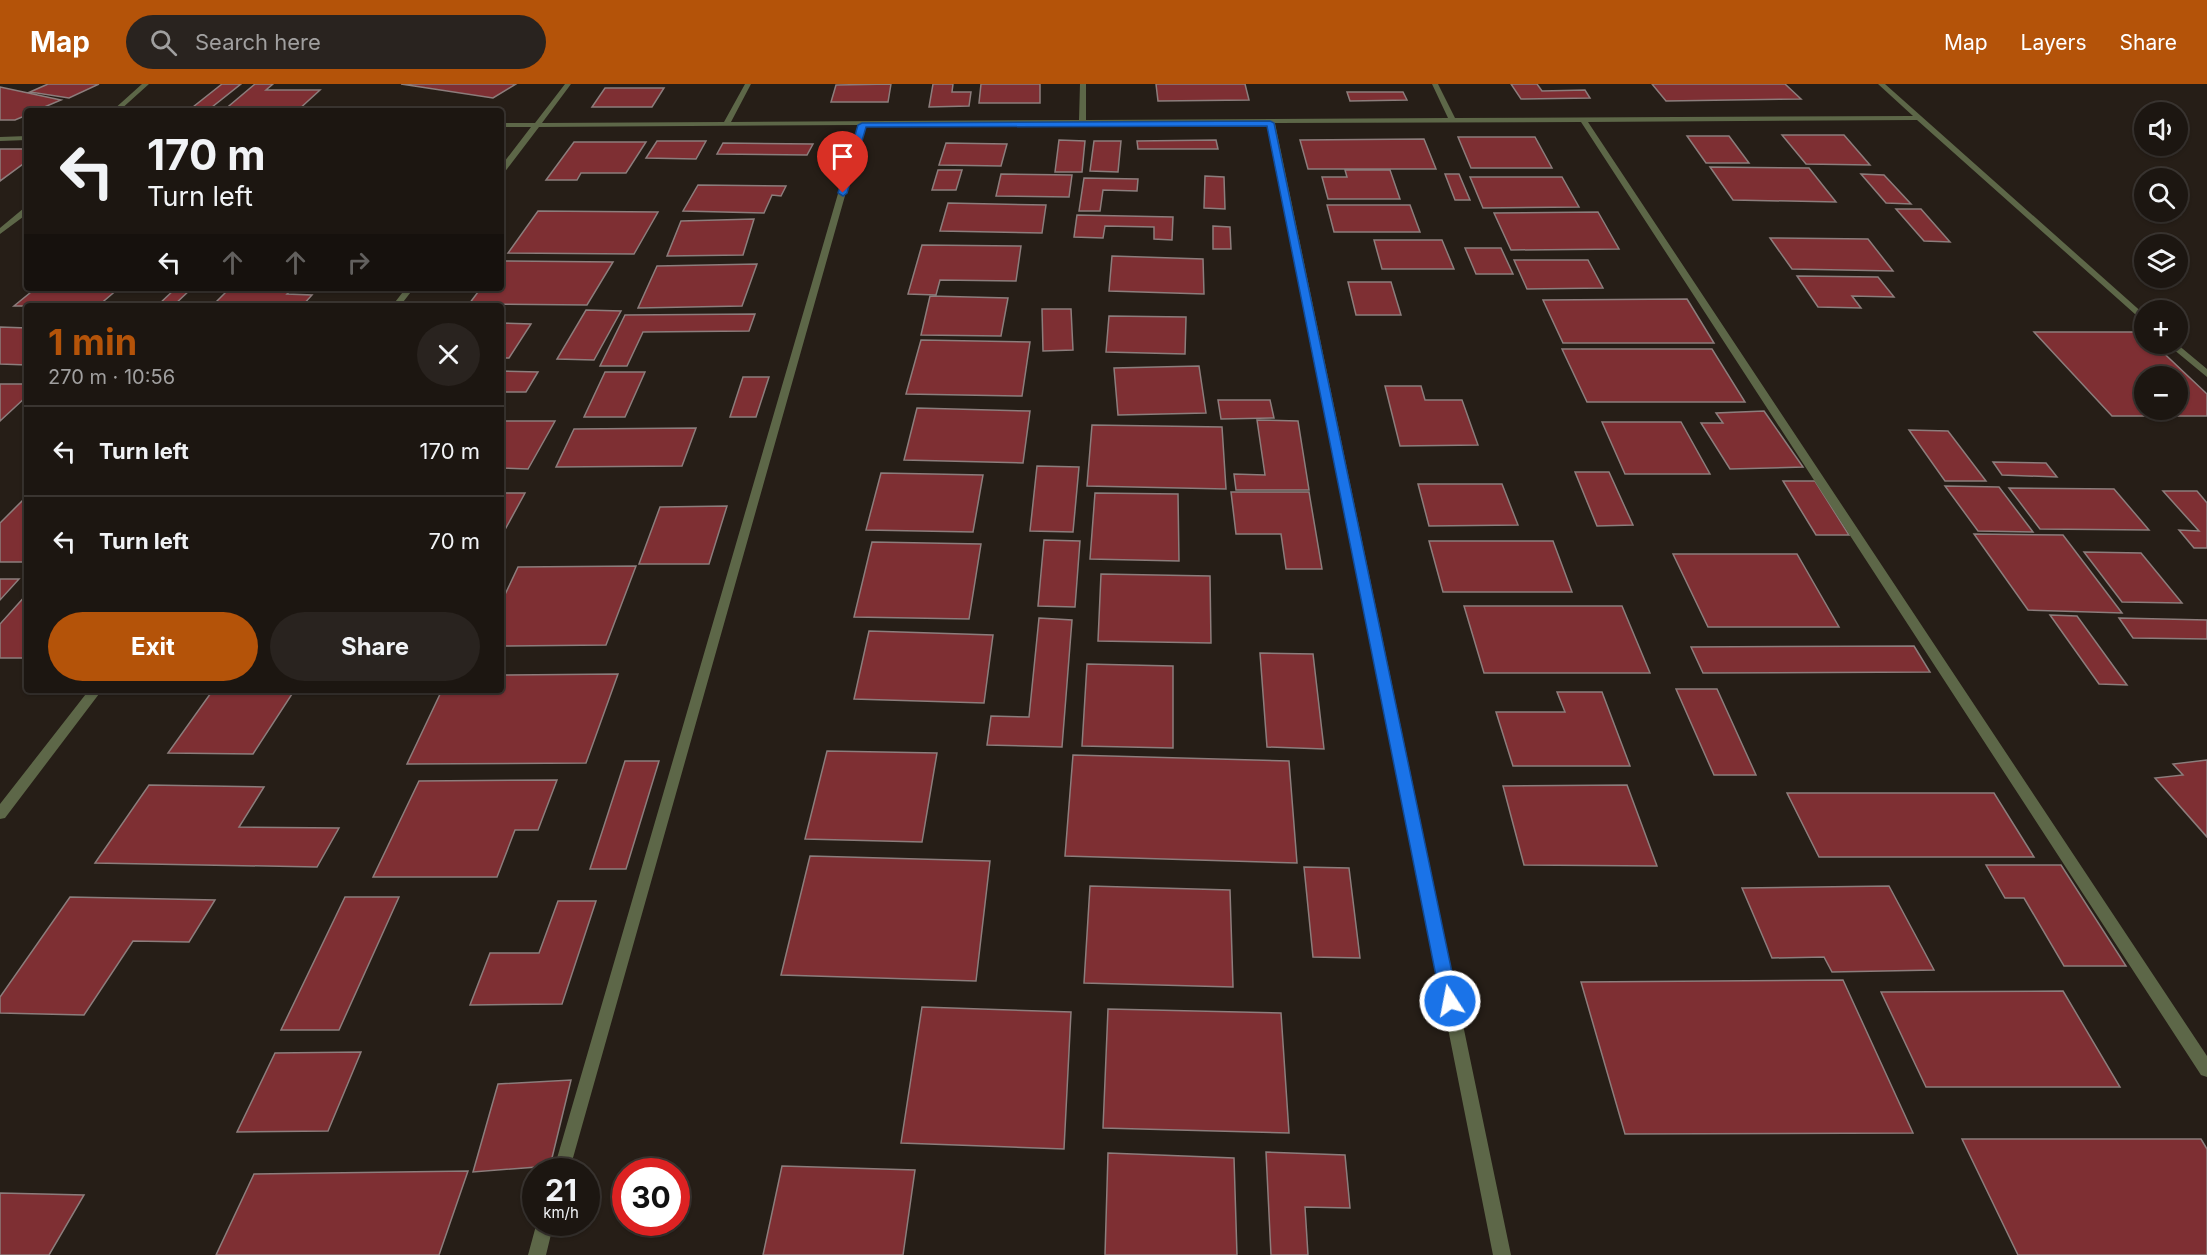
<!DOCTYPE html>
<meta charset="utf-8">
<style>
body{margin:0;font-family:Inter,sans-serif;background:#29231f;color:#f1f3f6;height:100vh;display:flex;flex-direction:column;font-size:22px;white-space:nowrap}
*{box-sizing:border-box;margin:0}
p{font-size:20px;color:#a09f9f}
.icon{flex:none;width:33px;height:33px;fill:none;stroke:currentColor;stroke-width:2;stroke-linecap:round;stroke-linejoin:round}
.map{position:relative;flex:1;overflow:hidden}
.panel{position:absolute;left:24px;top:219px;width:480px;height:390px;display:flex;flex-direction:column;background:#1c1611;border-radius:6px;box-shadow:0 2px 4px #0004,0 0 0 2px #3a3531}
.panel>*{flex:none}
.top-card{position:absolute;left:24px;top:24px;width:480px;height:183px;border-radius:6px;box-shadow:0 2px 4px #0004,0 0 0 2px #3a3531;background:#1c1611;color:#f1f3f6;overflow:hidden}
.controls{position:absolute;left:2134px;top:18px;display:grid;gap:12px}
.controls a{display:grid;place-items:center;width:54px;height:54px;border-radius:50%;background:#1c1611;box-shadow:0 2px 4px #0004,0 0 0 2px #3a3531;font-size:30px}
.speed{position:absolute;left:522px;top:1074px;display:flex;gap:12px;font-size:30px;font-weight:700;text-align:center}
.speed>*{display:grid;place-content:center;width:78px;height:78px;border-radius:50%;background:#1c1611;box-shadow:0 2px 4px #0004,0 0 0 2px #3a3531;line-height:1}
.speed small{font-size:15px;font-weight:400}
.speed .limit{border:9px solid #d22;background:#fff;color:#111}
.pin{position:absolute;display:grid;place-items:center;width:51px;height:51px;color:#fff;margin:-62px -26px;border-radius:50% 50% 50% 0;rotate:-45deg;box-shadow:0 0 6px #0007}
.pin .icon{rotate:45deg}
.me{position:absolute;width:66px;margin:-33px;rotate:349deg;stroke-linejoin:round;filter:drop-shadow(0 0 4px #0008)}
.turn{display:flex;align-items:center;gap:21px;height:126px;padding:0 24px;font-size:27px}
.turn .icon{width:78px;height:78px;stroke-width:2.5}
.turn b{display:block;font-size:42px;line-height:51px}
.lanes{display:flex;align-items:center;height:57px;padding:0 24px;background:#0003;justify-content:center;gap:30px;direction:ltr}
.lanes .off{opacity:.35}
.round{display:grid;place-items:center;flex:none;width:63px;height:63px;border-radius:32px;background:#29231f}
.overview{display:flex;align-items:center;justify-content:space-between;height:102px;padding:0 24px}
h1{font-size:36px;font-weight:700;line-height:45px;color:#b45309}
.cta{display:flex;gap:12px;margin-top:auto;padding:12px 24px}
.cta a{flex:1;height:69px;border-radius:36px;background:#b45309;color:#fff;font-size:24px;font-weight:700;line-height:69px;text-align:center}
.cta a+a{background:#29231f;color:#f1f3f6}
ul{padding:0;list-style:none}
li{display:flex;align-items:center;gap:18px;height:90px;padding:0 24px;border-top:2px solid #3a3531}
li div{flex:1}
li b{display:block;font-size:22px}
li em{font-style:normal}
header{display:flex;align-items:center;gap:36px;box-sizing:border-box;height:84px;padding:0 30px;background:#b45309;color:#fff}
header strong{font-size:28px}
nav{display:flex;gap:33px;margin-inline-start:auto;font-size:21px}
.search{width:420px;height:54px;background:#29231f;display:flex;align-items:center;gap:15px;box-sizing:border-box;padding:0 21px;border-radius:33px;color:#a09f9f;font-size:22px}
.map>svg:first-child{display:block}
</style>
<header>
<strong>Map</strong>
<div class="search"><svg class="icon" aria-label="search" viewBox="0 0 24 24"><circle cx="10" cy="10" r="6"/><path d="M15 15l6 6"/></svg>Search here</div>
<nav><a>Map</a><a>Layers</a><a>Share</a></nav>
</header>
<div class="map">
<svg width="2207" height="1171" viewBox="0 0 2207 1171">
<rect width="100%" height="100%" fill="#261e17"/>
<path fill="#7e2f33" stroke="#8c7d7c" stroke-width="1.5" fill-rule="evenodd" d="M48,0H99L69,14L30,8Z
M222,0H241L212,23H193Z
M255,0H273L266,6H320L297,27H223Z
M401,0H516L493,14Z
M891,0L888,18H831L836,1Z
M933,0H953L952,8H971L969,22L929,23Z
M981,0H1040V19H979Z
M1156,0H1245L1249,16L1158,17Z
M1511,0H1537L1542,7L1585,6L1590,14L1521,15Z
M1652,0H1785L1801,15L1666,17Z
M0,3L61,16L35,27H27V31L15,36H0Z
M605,4H664L652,23H592Z
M1347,8H1403L1407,16L1350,17Z
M1782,51H1844L1870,81L1806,80Z
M1687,52H1729L1749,79H1706Z
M1458,53H1535L1552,84H1471Z
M1424,55L1436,85H1308L1300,56Z
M1059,56L1085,57L1082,88H1055Z
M1216,56L1218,65H1138L1137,57Z
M657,57H706L696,75L646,74Z
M1094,57H1121L1118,88L1090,87Z
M574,58H646L626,89H581L577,96H546Z
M723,59L813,60L807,71L717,70Z
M946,59L1007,60L1001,82L939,81Z
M0,65H27V77L0,97Z
M1710,83L1809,84L1836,118L1733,116Z
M938,86H962L956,106H932Z
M1345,86H1390L1400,115H1328L1322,93H1347Z
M1001,90L1072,91L1069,113L996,112Z
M1445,90H1459L1470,116H1455Z
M1861,90L1884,91L1911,120L1886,119Z
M1205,92L1224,93L1225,125L1204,124Z
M1470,93H1562L1579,123L1483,124Z
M1084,94L1138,95L1137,107L1103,106L1100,127H1079Z
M698,101L786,102L781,112L772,111L764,129L683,127Z
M948,119L1046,121L1042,149L940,147Z
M1327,121H1410L1420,148H1334Z
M1896,125H1921L1950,158L1924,157Z
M538,127L658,128L634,170L508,169Z
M1598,128L1619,165L1511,166L1494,129Z
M1077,131L1173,133L1172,156L1154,155V143L1105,142L1103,154L1074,153Z
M754,135L743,171L667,172L681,137Z
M1213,142L1230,143L1231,165H1213Z
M1770,154L1868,155L1893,187L1792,185Z
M1374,156H1442L1454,185H1382Z
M922,161L1021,162L1016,197L940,196L936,211L908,210Z
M1465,164H1501L1513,190H1476Z
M1112,172L1203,175L1204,210L1109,207Z
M1514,176H1588L1603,204L1527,205Z
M501,177L613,178L587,221L469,220L481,204H501Z
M757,180L742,222L638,224L657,182Z
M1797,192L1878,193L1894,213L1852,212L1861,224L1818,223Z
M1348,198H1391L1401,231H1356Z
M36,204H119L98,222H14Z
M176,204H192L173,222H157Z
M230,204H293L287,210L312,211L302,222H212Z
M930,212L1008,214L1001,252L921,251Z
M1687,215L1714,259H1563L1543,216Z
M1042,225H1071L1073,266L1043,267Z
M586,226L621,227L594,276L557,275Z
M755,230L749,247L643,248L627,282H600L625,231Z
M1109,232L1186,233L1185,270L1106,268Z
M501,239L531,240L509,274H501Z
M0,243L27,244V281L0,280Z
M2034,248H2142L2145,251V260H2154L2207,310V332H2112ZM2145,292H2178V326H2145Z
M921,256L1030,258L1022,312L906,310Z
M1562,265H1712L1745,318H1587Z
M1199,282L1206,329L1118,331L1114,284Z
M501,287L538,288L526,308H501Z
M605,288H645L625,333H584Z
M743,293H769L756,333H730Z
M0,300H27V312L0,337Z
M1385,302H1421L1425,316H1462L1478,361L1400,362Z
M1218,316H1270L1274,334L1221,335Z
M917,324L1030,327L1023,379L904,376Z
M1764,327L1803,383L1730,385L1701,339H1723L1716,329Z
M1257,336L1298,337L1309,406H1236L1234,390L1265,391Z
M501,337H555L528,385L501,384Z
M1602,338H1681L1710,390H1625Z
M1092,341L1222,343L1226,405L1087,402Z
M696,344L682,382L556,383L574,345Z
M1909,346L1948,347L1986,397H1945Z
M1993,378L2046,379L2057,393L2002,391Z
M1037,382L1079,383L1073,448L1030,447Z
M1575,388H1609L1633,441L1597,442Z
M881,389L983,391L973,448L866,446Z
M1783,397H1815L1849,451H1816Z
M1418,400H1502L1518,441L1429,442Z
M1945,402L1999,403L2033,448L1978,447Z
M2009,404L2114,405L2149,446L2040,445Z
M2163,407H2197L2207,419V464H2194L2179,446L2199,447Z
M1231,408H1309L1322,485H1286L1281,450H1236Z
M501,409H525L501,453Z
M1095,409L1178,410L1179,477L1090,475Z
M27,412V478H0V439Z
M727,422L709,480H639L660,423Z
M1974,450L2063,451L2122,529L2028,526Z
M1044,456L1080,457L1075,523L1038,522Z
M1429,457H1553L1572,508H1443Z
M872,458L981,460L969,535L854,533Z
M2084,468L2141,469L2182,519L2122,518Z
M1673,470H1797L1839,543H1708Z
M636,482L606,561L501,562V519L518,483Z
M1101,490L1210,492L1211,559L1098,557Z
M0,495H19L0,516Z
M27,510V574H0V540Z
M1464,522H1622L1650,589H1484Z
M2050,531L2077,532L2127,601L2099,600Z
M1039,534L1072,536L1062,663L987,661L991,632L1029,633Z
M2119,534L2207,536V555L2133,554Z
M869,547L993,551L984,619L854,615Z
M1914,562L1930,588L1703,589L1691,563Z
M1260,569L1313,570L1324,665L1267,663Z
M1087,580L1173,582V664L1082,662Z
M618,590L586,679L407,680L442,606H501V591Z
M1676,605H1717L1756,691H1714Z
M213,606H222L294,607L253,670L168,669Z
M1557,608H1602L1630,682H1513L1496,628H1565Z
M827,667L937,669L922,758L805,755Z
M1073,671L1289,677L1297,779L1065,772Z
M2207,676V753L2155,694L2183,691L2173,680Z
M625,677H659L626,785H590Z
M557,696L538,746H515L497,793H373L419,697Z
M149,701L264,703L239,743L339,744L317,783L95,779Z
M1627,701L1657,782L1524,781L1503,702Z
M1787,709H1994L2034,773H1819Z
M810,772L990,777L976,897L781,891Z
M1986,781H2061L2126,882H2064L2024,814H2005Z
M1304,783L1349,784L1360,874L1313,873Z
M1090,802L1230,806L1233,903L1084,899Z
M1889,802L1934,886L1832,888L1824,873L1772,874L1742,804Z
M70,813L215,816L189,858L133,857L84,931L0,929V913Z
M345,813H399L339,946H281Z
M558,817H596L562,920L470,921L490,869H539Z
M1843,896L1913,1049L1625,1050L1581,898Z
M2063,907L2120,1003H1926L1881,908Z
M922,923L1071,928L1064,1065L901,1059Z
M1108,925L1281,929L1289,1049L1103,1044Z
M361,968L328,1047L237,1048L275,969Z
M571,996L550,1082L473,1088L498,1000Z
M1962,1055H2201L2207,1065V1171H2018Z
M1266,1068L1345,1071L1350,1124L1305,1123L1308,1171H1271Z
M1108,1069L1234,1074L1237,1171H1105Z
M782,1082L915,1086L903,1171H763Z
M468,1087L439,1171H216L254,1090Z
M0,1109L84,1111L49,1171H0Z"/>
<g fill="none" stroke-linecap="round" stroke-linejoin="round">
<path fill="#5d6748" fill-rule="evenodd" d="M142,0H149L119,27H112Z
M565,0H571L542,39L724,38L745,0H751L731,38L1079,36L1080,0H1086V36L1448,34L1432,0H1438L1455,34L1913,32L1878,0H1885L2145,231V239L1917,36L1588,38L2207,972V993L2201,991L1581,38L1275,39L1511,1171H1493L1268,39L1085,40L1082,42L1079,40L865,41L569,1088H553L858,41L539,43L504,89H501V82L531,43H501V39H535Z
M27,52V56L0,57V53Z
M24,124H27V130L0,150V144Z
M406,204H414L400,222H392Z
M2167,260H2177L2207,285V293Z
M89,606H102L5,734L0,735V720Z
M537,1138H554L546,1171H528Z"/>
</g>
<path fill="#1a73e8" stroke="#114b97" stroke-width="1.5" d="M1270,37L1274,39L1458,917L1456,922L1450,925L1444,922L1441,917L1267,42L866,43L847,109L843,112L838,109L858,41L862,39Z"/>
</svg>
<div class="controls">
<a><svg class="icon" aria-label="sound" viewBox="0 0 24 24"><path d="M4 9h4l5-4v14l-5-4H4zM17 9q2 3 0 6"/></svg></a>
<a><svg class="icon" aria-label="search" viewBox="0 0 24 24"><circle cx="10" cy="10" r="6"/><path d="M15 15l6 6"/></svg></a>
<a><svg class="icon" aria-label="layers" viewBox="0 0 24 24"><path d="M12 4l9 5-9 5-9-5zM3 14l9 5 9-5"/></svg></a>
<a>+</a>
<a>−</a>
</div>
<div class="speed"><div>21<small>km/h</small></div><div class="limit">30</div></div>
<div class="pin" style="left:843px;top:109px;background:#d93025"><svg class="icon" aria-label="arrive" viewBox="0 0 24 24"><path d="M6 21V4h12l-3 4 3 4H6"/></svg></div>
<svg class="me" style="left:1450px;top:917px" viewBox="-20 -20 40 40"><circle r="17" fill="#1a73e8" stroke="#fff" stroke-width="3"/><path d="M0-11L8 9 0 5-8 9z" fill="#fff"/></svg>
<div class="top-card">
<div class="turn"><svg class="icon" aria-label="left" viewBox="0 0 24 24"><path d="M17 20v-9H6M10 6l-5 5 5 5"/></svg><div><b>170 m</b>Turn left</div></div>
<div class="lanes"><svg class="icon" aria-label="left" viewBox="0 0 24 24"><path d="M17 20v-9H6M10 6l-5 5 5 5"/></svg><svg class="icon off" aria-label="ahead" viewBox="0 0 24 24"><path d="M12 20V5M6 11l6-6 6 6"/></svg><svg class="icon off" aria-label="ahead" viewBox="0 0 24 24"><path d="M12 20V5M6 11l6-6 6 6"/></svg><svg class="icon off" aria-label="right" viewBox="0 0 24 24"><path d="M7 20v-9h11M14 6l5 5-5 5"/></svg></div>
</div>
<section class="panel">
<div class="overview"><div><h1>1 min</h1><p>270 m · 10:56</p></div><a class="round"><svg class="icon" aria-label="close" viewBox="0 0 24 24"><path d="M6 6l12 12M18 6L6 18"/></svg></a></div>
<ul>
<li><svg class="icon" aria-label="left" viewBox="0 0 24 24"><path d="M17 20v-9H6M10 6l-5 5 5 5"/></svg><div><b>Turn left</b></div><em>170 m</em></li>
<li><svg class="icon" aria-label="left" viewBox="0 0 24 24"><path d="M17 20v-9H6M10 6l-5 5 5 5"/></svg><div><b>Turn left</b></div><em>70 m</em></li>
</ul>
<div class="cta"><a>Exit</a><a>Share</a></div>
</section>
</div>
